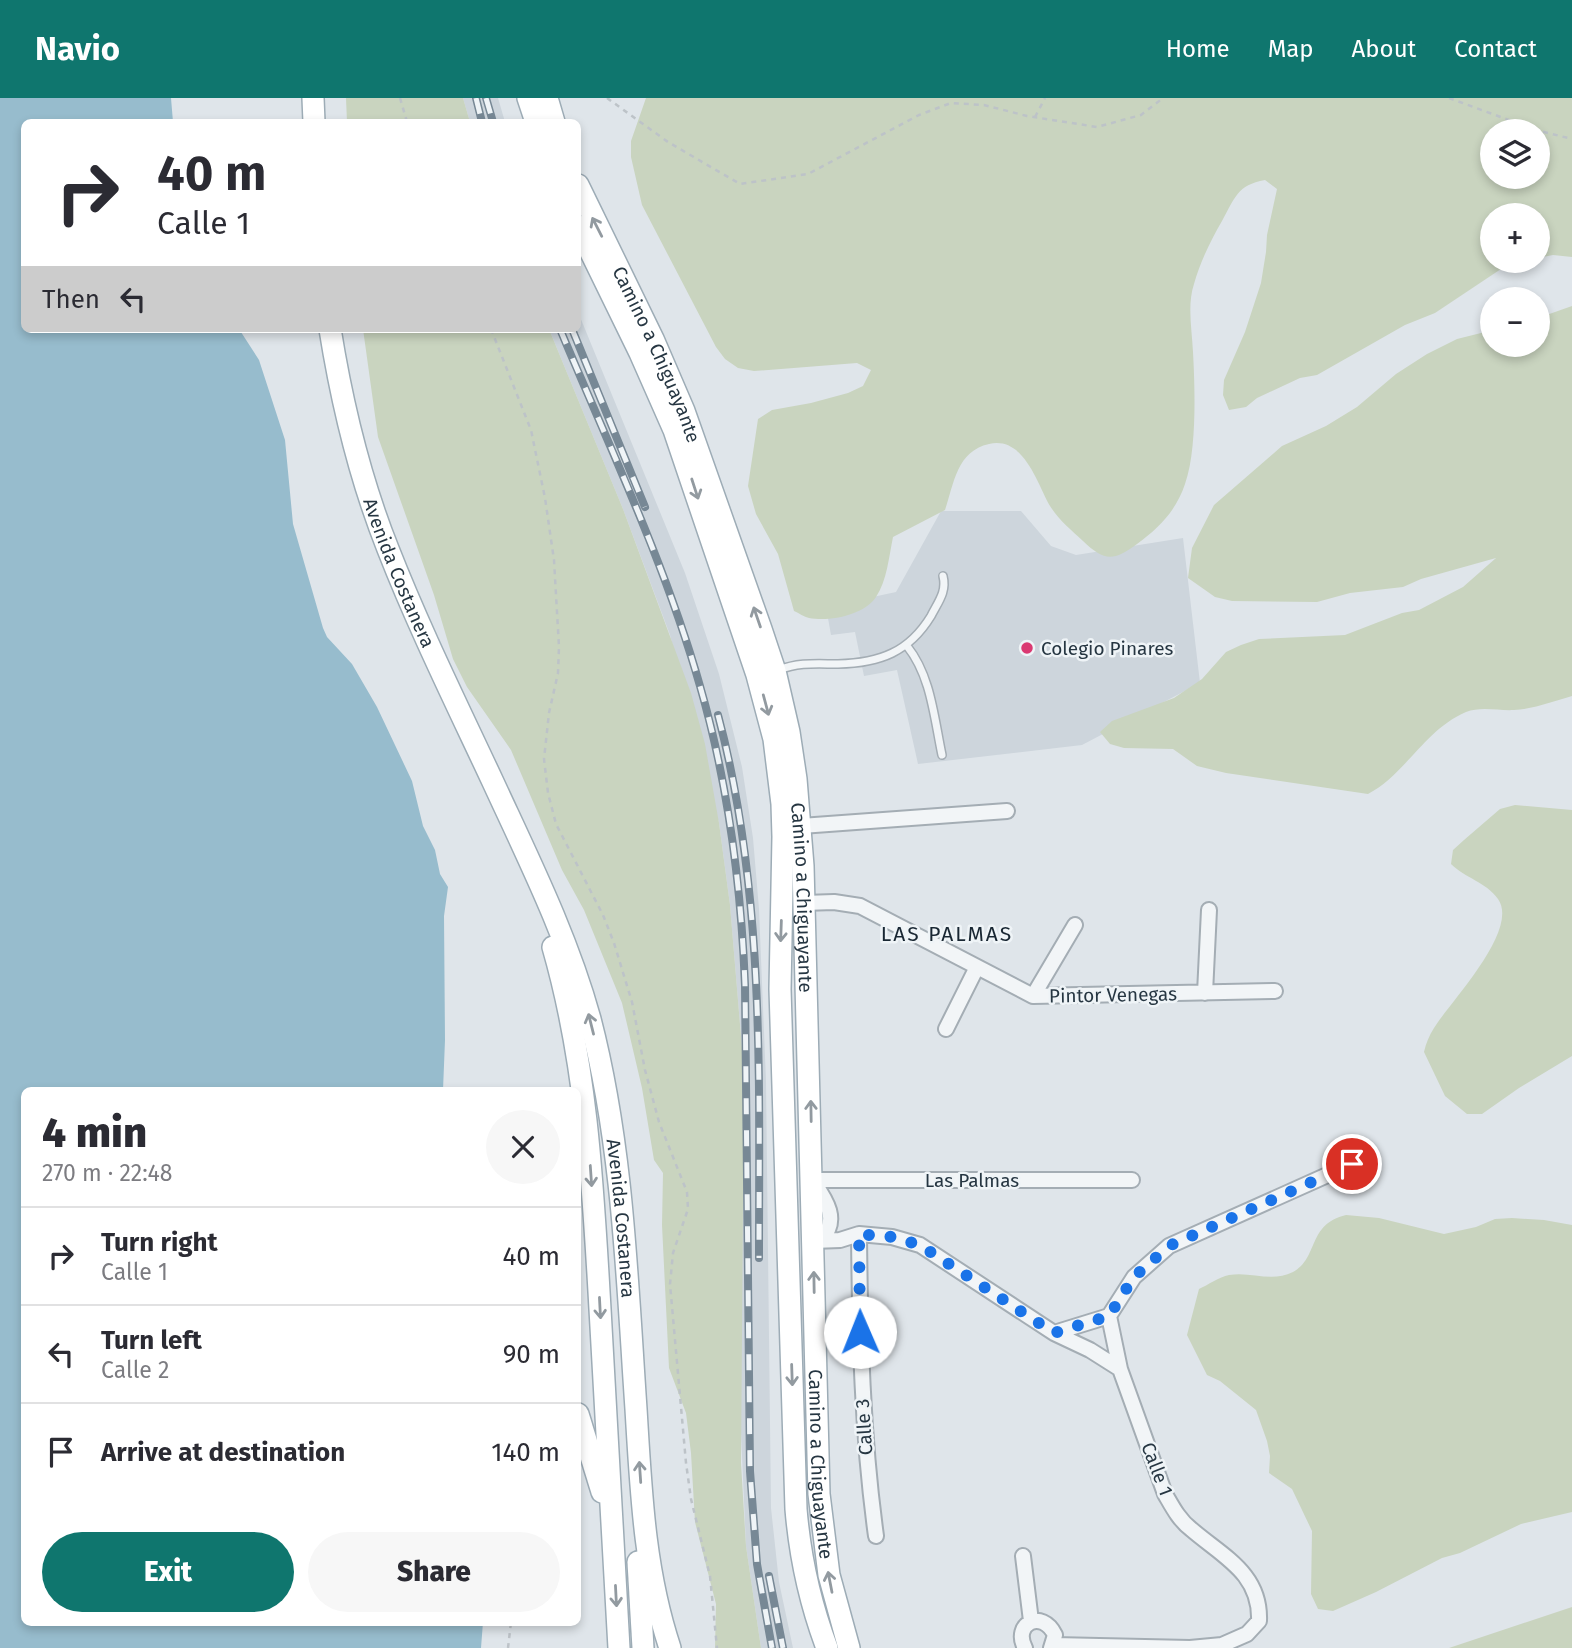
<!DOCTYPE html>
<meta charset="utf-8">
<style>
body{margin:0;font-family:"Fira Sans",sans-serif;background:#f7f7f7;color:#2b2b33;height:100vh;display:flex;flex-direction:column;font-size:26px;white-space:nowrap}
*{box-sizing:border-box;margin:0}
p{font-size:23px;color:#7c7c81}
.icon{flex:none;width:38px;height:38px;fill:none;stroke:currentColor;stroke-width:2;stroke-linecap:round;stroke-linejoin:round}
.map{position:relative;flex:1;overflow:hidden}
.side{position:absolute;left:21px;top:989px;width:560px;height:539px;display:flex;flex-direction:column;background:#fff;border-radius:10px;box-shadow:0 4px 10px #0003}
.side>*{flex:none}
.banner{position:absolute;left:21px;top:21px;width:560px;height:214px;border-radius:10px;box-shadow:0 4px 10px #0003;background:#fff;color:#2b2b33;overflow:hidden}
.fabs{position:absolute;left:1480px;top:21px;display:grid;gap:14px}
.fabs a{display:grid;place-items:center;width:70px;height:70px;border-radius:50%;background:#fff;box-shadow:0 4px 10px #0003;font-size:35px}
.pin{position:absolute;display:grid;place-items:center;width:60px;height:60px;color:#fff;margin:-30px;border:4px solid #fff;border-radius:50%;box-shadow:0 2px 7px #0007}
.me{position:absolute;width:77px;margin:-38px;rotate:359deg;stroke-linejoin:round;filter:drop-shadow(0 0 5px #0008)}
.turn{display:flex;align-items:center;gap:24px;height:147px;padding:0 21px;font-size:32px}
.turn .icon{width:91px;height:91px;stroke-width:2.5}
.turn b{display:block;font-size:49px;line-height:60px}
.then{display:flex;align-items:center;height:66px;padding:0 21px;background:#0003;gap:14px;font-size:26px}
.round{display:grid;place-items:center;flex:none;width:74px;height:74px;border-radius:37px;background:#f7f7f7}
.summary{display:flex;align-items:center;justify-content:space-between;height:119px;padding:0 21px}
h1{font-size:42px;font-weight:800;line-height:52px}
.cta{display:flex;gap:14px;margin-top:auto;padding:14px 21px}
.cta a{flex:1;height:80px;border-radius:42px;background:#0f766e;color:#fff;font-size:28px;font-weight:800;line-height:80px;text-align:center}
.cta a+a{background:#f7f7f7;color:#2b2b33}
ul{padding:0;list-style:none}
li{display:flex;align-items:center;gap:21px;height:98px;padding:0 21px;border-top:2px solid #e1e1e2}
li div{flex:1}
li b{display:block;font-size:26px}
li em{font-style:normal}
header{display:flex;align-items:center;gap:42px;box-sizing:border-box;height:98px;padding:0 35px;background:#0f766e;color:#fff}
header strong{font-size:33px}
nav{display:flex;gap:38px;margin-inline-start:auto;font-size:24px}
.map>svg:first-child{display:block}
</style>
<header>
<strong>Navio</strong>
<nav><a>Home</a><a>Map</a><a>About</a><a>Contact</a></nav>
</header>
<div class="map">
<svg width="1572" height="1550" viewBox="0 0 1572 1550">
<rect width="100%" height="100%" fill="#dfe5ea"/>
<path fill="#cdd5dc" d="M463,0H498L505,24H470Z
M578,214L685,475L719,576L742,669L753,740L759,811L766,983L771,1410L779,1484L793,1550H761L746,1448L740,1312L744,974L730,807L719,725L670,537L623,411L549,231H578Z
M941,413H1021L1051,448L1076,457L1183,440L1200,585L1082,647L918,666L897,572L864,578L855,534L831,537L826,509L896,494Z"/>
<path fill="#c9d4bf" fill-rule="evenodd" d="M346,0H463L470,24H347Z
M646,0H1572V159L1553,157L1538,160V117H1493V163H1528L1507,167L1435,215L1405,227L1317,277L1300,280L1257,300L1246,309L1229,312L1223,297L1224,282L1245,234L1261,185L1266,154L1267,137L1277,91L1265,82C1237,87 1235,100 1222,123C1211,142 1200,164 1194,186C1187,207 1192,232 1193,254C1195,291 1197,352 1185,386C1176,413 1159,430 1137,446C1113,464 1104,463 1083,443C1071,432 1059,422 1050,408C1037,385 1024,338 989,346C957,353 954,385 945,412L893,439C889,458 887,483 876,499C864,517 830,524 809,520C804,519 799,515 794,513L778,456L756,416L748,388L758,321L772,312L811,305L848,295L863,288L871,272L857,265L754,273L738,270L725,261L716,249L642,107L631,59V43ZM1538,33V79H1493V33Z
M1572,208V598C1554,603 1534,611 1514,612C1499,613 1481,608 1466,614C1424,632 1406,676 1368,696L1226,675L1197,668L1173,651L1124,650L1110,646L1100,634L1112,623L1174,600L1202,581L1226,554L1241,547L1259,541L1345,537L1402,515L1419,512L1463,489L1496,460L1421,481L1403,489L1350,495L1317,504L1232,503L1215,499L1188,480L1192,450L1214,407L1282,348L1326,328L1357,309L1396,276L1427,256L1457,241L1493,232V247H1538V220Z
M363,231H549L623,411L691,595L705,646L719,725L730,807L744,974L741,1365L746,1448L761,1550H715L716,1506L695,1424L691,1355L686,1315L669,1270L662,1127L663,1075L654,1062L642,990L622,905L584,812L562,772L511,652L467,589L453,561L434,497L378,339Z
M1515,707L1572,712V958L1519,990L1482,1016H1467L1445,998L1424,954C1426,945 1429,938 1434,930C1450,904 1520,832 1498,801C1486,784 1465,780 1451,766L1453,752L1464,742L1500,711Z
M1346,1117L1379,1120L1444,1136L1476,1129L1495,1121L1512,1120L1544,1122L1572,1127V1414L1521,1426L1460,1455L1442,1460L1376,1494L1333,1513L1318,1511L1311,1496L1312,1433L1292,1391L1269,1375L1270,1358L1267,1343L1256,1312L1220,1283L1207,1277L1187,1237L1199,1191C1208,1187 1219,1179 1229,1177C1251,1173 1271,1185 1293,1174C1319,1160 1307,1126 1346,1117Z
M1572,1509V1550H1449Z"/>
<path fill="#97bccd" d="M0,0H171L173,24H24V231H239L259,262L285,342L293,426L323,530L327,539L352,566L377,609L412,683L423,728L435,752L440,776L448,789L444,818L445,942L443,992H24V1524H483L481,1550H0Z"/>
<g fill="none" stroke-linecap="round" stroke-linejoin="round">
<defs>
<path id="service" d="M907,548C931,578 934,619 942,657
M779,572C799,564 817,566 838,566C880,565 909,554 931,518C938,504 947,494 943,478"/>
<path id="minor" d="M801,728L1007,713
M804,805L834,804L860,808L1033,898L1275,893
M1205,895L1209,812
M1033,898L1075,827
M946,931L977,869
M812,1082H1132
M813,1083C826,1102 840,1122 821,1142
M859,1136C860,1238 862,1337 876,1438
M813,1143L840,1142L859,1136L892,1139L920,1147L1054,1235L1090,1252L1120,1271L1165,1396C1172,1408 1179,1422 1191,1431C1222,1458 1261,1475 1259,1523L1247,1536L1222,1547L1190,1550L1054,1547
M1109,1218L1120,1271
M1054,1235L1109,1218L1134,1179L1169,1148L1352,1066
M1023,1458L1031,1523
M1025,1550C1012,1526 1042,1510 1055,1537L1051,1550"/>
<g id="primary">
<path d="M313,0L314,24"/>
<path d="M528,0L536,24"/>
<path d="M547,0L554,24"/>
<path id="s1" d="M578,87L653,241L684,313L761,531L775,573L789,634L796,681L803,768L819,1396L829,1477L849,1550"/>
<path d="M578,128L640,255L674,332L757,577L774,641L782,706L783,739L780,891L796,1411C800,1459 810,1505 827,1550"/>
<path id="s2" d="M330,231C342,306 360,381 388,451C419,530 457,607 493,684C529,762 567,838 590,921C623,1048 627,1180 636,1311C641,1392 644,1472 670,1550"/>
<path d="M553,849C587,967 593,1089 600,1211C606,1324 613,1437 619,1550"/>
<path d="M578,1316L602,1394"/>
<path d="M638,1464L643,1550"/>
</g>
</defs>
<use href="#service" stroke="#a4adb4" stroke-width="10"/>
<use href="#minor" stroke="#a4adb4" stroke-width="18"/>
<use href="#primary" stroke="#9dacb6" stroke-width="24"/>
<path stroke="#bdc3c8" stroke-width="2.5" stroke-dasharray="5 5" stroke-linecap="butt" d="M400,0L407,24
M607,0L668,44L740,86L808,76L919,17L951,5L984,7L1027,18L1097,29L1141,17L1163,0
M1449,0L1536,32L1572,41
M1035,19L1045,0
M491,231L531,332L545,400L554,462L559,549L558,575L549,615L544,661L548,695L556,726L603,817L614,845L632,904L645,972L659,1024L687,1094L688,1111L673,1155L670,1186L686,1365L691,1401L710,1478L717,1550
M508,1550L511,1524"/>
<use href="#service" stroke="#f2f5f7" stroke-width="7"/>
<use href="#minor" stroke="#f2f5f7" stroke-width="14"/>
<use href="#primary" stroke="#fff" stroke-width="21"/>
<defs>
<path id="rail" d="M476,0L482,24
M486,0L493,24
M560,231C609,348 665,465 700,588C728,685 741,787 745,887L750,1373L757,1466L772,1550
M572,231L645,409
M718,617C765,794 759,979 759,1160
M769,1478L783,1550"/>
</defs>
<use href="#rail" stroke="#778895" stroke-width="8"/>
<use href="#rail" stroke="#eff4f7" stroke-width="5" stroke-dasharray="16" stroke-linecap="butt"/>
</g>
<defs><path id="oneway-shaft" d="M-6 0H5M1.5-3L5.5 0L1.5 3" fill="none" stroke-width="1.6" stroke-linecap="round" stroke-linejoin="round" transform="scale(1.75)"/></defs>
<g stroke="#929aa0">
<use href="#oneway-shaft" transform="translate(597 129) rotate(-117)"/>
<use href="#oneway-shaft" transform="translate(695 391) rotate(72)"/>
<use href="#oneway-shaft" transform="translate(757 519) rotate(-109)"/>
<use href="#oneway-shaft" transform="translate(766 607) rotate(75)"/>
<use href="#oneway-shaft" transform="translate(781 833) rotate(92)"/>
<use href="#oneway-shaft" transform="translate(591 926) rotate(-104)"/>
<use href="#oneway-shaft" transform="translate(811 1013) rotate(-91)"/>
<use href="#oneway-shaft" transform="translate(591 1078) rotate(86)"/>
<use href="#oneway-shaft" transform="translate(814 1184) rotate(-91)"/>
<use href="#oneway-shaft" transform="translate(600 1210) rotate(87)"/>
<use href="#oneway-shaft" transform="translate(792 1277) rotate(88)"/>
<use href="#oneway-shaft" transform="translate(640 1374) rotate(-94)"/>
<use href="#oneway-shaft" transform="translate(830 1484) rotate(-101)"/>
<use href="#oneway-shaft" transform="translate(616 1498) rotate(87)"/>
</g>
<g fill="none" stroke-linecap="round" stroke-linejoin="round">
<path stroke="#1a73e8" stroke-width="12" stroke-dasharray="0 21.6" d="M860,1234L859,1136L892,1139L920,1147L1054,1235L1109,1218L1134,1179L1169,1148L1352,1066"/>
</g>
<circle fill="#da3972" stroke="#eff4f7" stroke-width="2.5" cx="1027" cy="550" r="7"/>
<g text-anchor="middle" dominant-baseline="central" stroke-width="5" stroke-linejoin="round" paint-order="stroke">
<g font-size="19" fill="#263642" stroke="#eff4f7">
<text stroke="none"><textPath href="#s1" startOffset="187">Camino a Chiguayante</textPath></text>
<text stroke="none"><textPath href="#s2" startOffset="254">Avenida Costanera</textPath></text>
<text stroke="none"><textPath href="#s1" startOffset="754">Camino a Chiguayante</textPath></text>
<text transform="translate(1113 897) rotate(-1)">Pintor Venegas</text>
<text x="972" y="1082">Las Palmas</text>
<text stroke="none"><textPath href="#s2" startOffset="942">Avenida Costanera</textPath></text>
<text transform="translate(864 1329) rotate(-94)">Calle 3</text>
<text stroke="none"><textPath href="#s1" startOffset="1321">Camino a Chiguayante</textPath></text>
<text transform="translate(1157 1371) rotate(69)">Calle 1</text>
</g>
<g font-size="19" fill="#263642" stroke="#eff4f7" text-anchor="start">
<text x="1041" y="550">Colegio Pinares</text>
</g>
<g font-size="21" letter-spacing="2" fill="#192733" stroke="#eff4f7">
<text x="947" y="836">LAS PALMAS</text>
</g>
</g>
</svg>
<div class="fabs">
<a><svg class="icon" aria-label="layers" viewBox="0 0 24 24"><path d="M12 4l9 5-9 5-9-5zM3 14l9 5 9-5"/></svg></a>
<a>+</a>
<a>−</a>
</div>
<div class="pin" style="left:1352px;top:1066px;background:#d93025"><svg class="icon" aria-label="arrive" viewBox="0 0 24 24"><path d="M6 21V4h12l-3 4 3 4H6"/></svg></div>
<svg class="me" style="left:860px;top:1234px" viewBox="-20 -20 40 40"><circle r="19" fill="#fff"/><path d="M0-13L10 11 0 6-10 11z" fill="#1a73e8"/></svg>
<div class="banner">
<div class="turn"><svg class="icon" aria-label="right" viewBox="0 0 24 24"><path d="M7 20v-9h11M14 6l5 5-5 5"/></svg><div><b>40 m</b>Calle 1</div></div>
<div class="then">Then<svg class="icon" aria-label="left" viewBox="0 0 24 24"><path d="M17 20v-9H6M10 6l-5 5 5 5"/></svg></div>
</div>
<section class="side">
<div class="summary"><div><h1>4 min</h1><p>270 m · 22:48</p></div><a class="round"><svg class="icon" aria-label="close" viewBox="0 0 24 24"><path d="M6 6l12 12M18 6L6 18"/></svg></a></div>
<ul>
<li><svg class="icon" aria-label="right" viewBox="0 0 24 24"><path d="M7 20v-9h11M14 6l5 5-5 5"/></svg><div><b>Turn right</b><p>Calle 1</p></div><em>40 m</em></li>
<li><svg class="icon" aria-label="left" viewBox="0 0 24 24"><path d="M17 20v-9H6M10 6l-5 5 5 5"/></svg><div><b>Turn left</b><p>Calle 2</p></div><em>90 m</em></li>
<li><svg class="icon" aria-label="arrive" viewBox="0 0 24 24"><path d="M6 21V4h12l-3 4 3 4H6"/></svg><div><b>Arrive at destination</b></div><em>140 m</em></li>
</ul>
<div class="cta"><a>Exit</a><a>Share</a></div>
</section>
</div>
